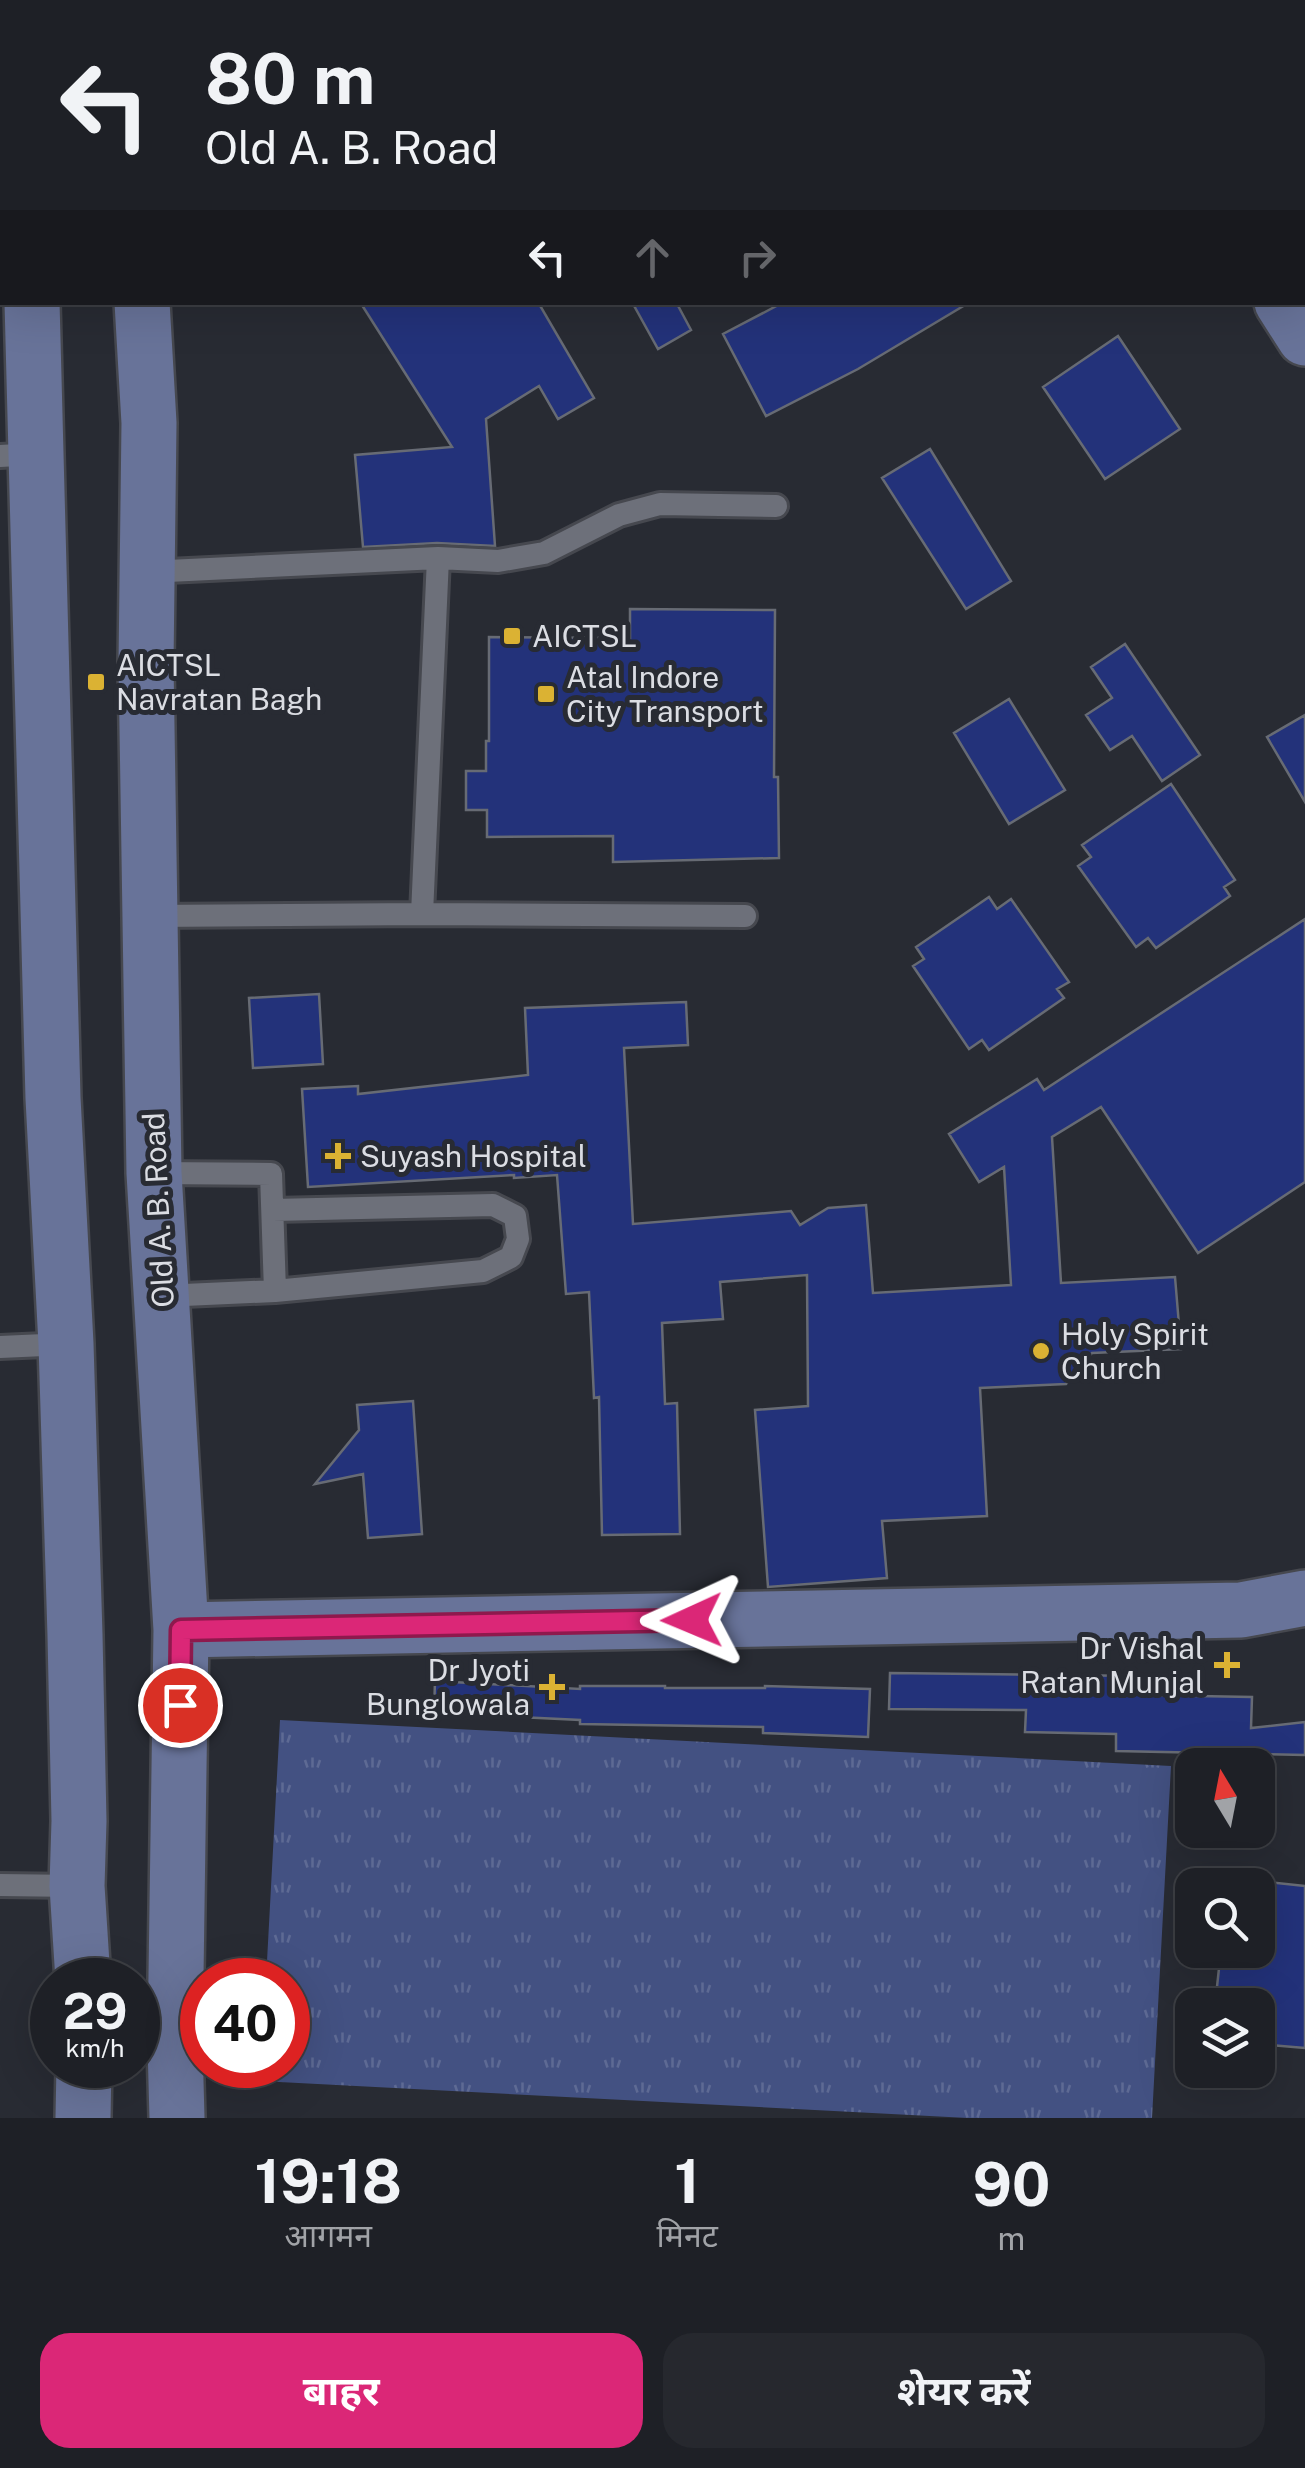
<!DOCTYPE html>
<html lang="hi">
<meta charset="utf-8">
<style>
body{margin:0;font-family:"Public Sans","Noto Sans Devanagari",sans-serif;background:#26282e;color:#f1f3f6;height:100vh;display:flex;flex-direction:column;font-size:38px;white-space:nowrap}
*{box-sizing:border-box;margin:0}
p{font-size:32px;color:#a1a3a7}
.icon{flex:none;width:55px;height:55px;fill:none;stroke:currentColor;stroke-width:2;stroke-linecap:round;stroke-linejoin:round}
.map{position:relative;height:2118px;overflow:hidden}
.panel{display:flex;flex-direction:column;background:#1e2026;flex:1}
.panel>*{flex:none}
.guide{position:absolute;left:0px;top:0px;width:1305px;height:305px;box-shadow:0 10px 40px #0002,0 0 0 2px #3c3e43;background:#1e2026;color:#f1f3f6;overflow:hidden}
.needle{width:65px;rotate:350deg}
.controls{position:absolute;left:1175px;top:1748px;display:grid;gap:20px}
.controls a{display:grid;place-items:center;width:100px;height:100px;border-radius:20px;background:#1e2026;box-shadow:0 10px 40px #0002,0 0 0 2px #3c3e43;font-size:50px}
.speed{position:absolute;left:30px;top:1958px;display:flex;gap:20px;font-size:50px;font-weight:700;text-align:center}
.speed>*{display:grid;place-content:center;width:130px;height:130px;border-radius:50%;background:#1e2026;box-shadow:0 10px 40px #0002,0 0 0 2px #3c3e43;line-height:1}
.speed small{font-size:25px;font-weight:400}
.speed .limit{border:15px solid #d22;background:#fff;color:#111}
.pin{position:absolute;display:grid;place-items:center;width:85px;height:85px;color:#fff;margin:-42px;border:5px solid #fff;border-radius:50%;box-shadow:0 2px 10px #0007}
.me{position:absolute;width:110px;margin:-55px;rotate:269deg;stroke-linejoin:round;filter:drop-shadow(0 0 8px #0008)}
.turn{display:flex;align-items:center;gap:35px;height:210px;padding:0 40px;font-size:45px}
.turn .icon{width:130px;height:130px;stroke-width:2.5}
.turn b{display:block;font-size:70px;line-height:85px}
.lanes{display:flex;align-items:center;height:95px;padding:0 40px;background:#0003;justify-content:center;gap:50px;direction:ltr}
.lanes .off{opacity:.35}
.eta{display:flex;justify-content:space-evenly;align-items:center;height:170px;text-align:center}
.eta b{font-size:60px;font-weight:700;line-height:70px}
.primary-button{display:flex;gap:20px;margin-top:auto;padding:20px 40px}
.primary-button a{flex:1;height:115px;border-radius:30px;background:#db2777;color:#fff;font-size:40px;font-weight:700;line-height:115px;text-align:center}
.primary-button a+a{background:#26282e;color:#f1f3f6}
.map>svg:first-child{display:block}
</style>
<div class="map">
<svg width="1305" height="2118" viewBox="0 0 1305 2118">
<defs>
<pattern id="park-tufts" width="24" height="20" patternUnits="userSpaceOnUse" patternTransform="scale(2.5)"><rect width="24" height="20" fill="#435182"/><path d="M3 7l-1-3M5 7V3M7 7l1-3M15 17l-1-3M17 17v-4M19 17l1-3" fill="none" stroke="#5e6a94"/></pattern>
</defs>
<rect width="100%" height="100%" fill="#282b33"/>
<path fill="url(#park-tufts)" d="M162,0H694L695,2H162Z
M280,1720L1171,1766L1152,2118H968L260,2081L261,2065H288V1980H266Z"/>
<path fill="#23327a" stroke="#676b74" stroke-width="2.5" d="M360,302H538L594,398L558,419L539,386L486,419L495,546L437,543L363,547L355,455L452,447Z
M632,302H676L691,330L658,349Z
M784,302H970L858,369L766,416L723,334Z
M1118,336L1180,429L1105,479L1043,387Z
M930,449L1011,581L966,609L882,478Z
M630,609L775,610L774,777H778L779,858L613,862V836L487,837V810H466V771H486V741H489V637L630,638Z
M1125,644L1200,755L1162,781L1132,736L1110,750L1086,715L1112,698L1091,667Z
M1009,699L1065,790L1009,824L954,733Z
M1305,715V802L1267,737Z
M1171,784L1235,880L1224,887L1230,896L1156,948L1148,938L1136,947L1078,866L1091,857L1082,845Z
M989,897L997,909L1011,899L1069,982L1057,989L1064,998L989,1050L982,1040L969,1049L913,966L924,959L916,947Z
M1305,919V1182L1198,1253L1101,1107L1052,1137L1061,1283L1175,1277L1181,1349L1092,1353L1066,1384L980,1388L987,1516L882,1521L887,1578L768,1587L755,1410L808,1406L807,1275L720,1282L723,1319L662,1323L665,1404L677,1403L680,1534L602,1535L599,1397L594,1398L589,1292L566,1294L557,1175L514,1178V1175L308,1187L302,1089L358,1086V1094L528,1075L525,1008L686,1002L688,1045L624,1048L633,1224L791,1211L800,1225L828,1208L866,1205L873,1293L1011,1285L1004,1167L979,1182L949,1134L1037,1079L1044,1090Z
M319,994L323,1064L253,1068L249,998Z
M413,1401L422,1534L368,1538L363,1474L315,1484L359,1430L357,1405Z
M890,1673L1140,1676V1695L1252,1697L1251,1728L1305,1722V1755L1116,1751V1734L1025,1732L1026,1710L889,1709Z
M435,1681L580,1689V1686H665V1688H765V1686L870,1689L868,1737L763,1733V1727L580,1724V1720L434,1713Z
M1258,1881L1305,1886V2048L1258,2044V2005H1215L1221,1950H1258Z"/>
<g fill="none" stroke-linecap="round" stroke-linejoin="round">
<defs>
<path id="lane" d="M0,456L35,454
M438,558L498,561L544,553L619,515L660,504L776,506
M147,572L438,558L422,914L150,916
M422,914L745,916
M154,1173L271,1174L275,1291L162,1296
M273,1210L493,1205L515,1216L518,1239L511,1257L483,1271L275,1291
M0,1347L66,1344
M0,1885L77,1886"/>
<path id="street" d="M1302,94L1305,92
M0,132L2,131"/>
<path id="secondary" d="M129,0V2
M1090,0L1091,2
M40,2V0
M32,302L53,1098L66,1344L75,1635L79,1821L77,1886L83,1980
M142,302L149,423L146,664L154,1173L181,1630L175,2045L177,2118
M1282,302L1305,338
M181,1630L1241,1610L1305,1598
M83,2118L84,2065"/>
</defs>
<use href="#lane" stroke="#46484f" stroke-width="28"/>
<use href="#street" stroke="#46484f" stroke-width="52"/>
<use href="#secondary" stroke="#46484f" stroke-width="60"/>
<use href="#lane" stroke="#6d707a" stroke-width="22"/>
<use href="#street" stroke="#6d707a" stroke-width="48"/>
<use href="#secondary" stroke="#687399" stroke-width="55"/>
</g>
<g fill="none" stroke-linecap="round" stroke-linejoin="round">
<defs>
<path id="route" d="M180,1705L181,1630L692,1620"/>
</defs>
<use href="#route" stroke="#8e194d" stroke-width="25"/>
<use href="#route" stroke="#db2777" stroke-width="18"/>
</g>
<g fill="#dbb233" stroke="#282b33" stroke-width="4">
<rect x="502" y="626" width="20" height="20" rx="5"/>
<rect x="86" y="672" width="20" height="20" rx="5"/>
<rect x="536" y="684" width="20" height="20" rx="5"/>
<path d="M333 1141h10v10h10v10h-10v10h-10v-10h-10v-10h10z"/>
<circle cx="1041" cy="1351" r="10"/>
<path d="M1222 1650h10v10h10v10h-10v10h-10v-10h-10v-10h10z"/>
<path d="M547 1672h10v10h10v10h-10v10h-10v-10h-10v-10h10z"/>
</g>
<g text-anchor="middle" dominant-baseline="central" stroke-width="10" stroke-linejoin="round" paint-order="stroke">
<g font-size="30" fill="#dbdde3" stroke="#282b33" text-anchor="start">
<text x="532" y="636">AICTSL</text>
<text x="116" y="665">AICTSL<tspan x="116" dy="34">Navratan Bagh</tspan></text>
<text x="566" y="677">Atal Indore<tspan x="566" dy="34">City Transport</tspan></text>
<text x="360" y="1156">Suyash Hospital</text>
<text x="1061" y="1334">Holy Spirit<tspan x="1061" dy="34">Church</tspan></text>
<text x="1204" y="1648" text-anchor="end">Dr Vishal<tspan x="1204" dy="34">Ratan Munjal</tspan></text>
<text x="530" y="1670" text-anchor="end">Dr Jyoti<tspan x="530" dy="34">Bunglowala</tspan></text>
</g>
<g font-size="30" fill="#dbdde3" stroke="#282b33">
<text transform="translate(158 1210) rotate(-93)">Old A. B. Road</text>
</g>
</g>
</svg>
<div class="controls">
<a><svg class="needle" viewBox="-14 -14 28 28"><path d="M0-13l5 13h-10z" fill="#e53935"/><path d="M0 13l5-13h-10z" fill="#a1a3a7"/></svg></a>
<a><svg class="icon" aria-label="search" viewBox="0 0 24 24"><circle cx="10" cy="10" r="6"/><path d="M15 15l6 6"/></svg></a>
<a><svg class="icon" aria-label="layers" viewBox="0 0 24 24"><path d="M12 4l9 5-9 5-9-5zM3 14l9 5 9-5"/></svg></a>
</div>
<div class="speed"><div>29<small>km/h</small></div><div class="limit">40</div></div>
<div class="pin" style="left:180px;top:1705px;background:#d93025"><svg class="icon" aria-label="arrive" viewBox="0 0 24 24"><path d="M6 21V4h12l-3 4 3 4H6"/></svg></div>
<svg class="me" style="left:692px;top:1620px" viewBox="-20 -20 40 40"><path d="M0-17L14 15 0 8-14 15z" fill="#db2777" stroke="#fff" stroke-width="4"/></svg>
<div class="guide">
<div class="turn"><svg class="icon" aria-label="left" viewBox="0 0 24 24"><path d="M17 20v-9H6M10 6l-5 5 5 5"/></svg><div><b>80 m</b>Old A. B. Road</div></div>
<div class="lanes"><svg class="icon" aria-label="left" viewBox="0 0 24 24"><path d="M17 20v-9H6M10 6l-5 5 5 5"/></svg><svg class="icon off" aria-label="ahead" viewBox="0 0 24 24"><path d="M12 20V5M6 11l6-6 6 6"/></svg><svg class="icon off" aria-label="right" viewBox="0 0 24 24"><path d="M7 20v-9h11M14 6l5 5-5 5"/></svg></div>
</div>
</div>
<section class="panel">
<div class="eta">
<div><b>19:18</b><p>आगमन</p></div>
<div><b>1</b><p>मिनट</p></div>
<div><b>90</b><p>m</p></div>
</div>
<div class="primary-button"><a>बाहर</a><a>शेयर करें</a></div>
</section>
